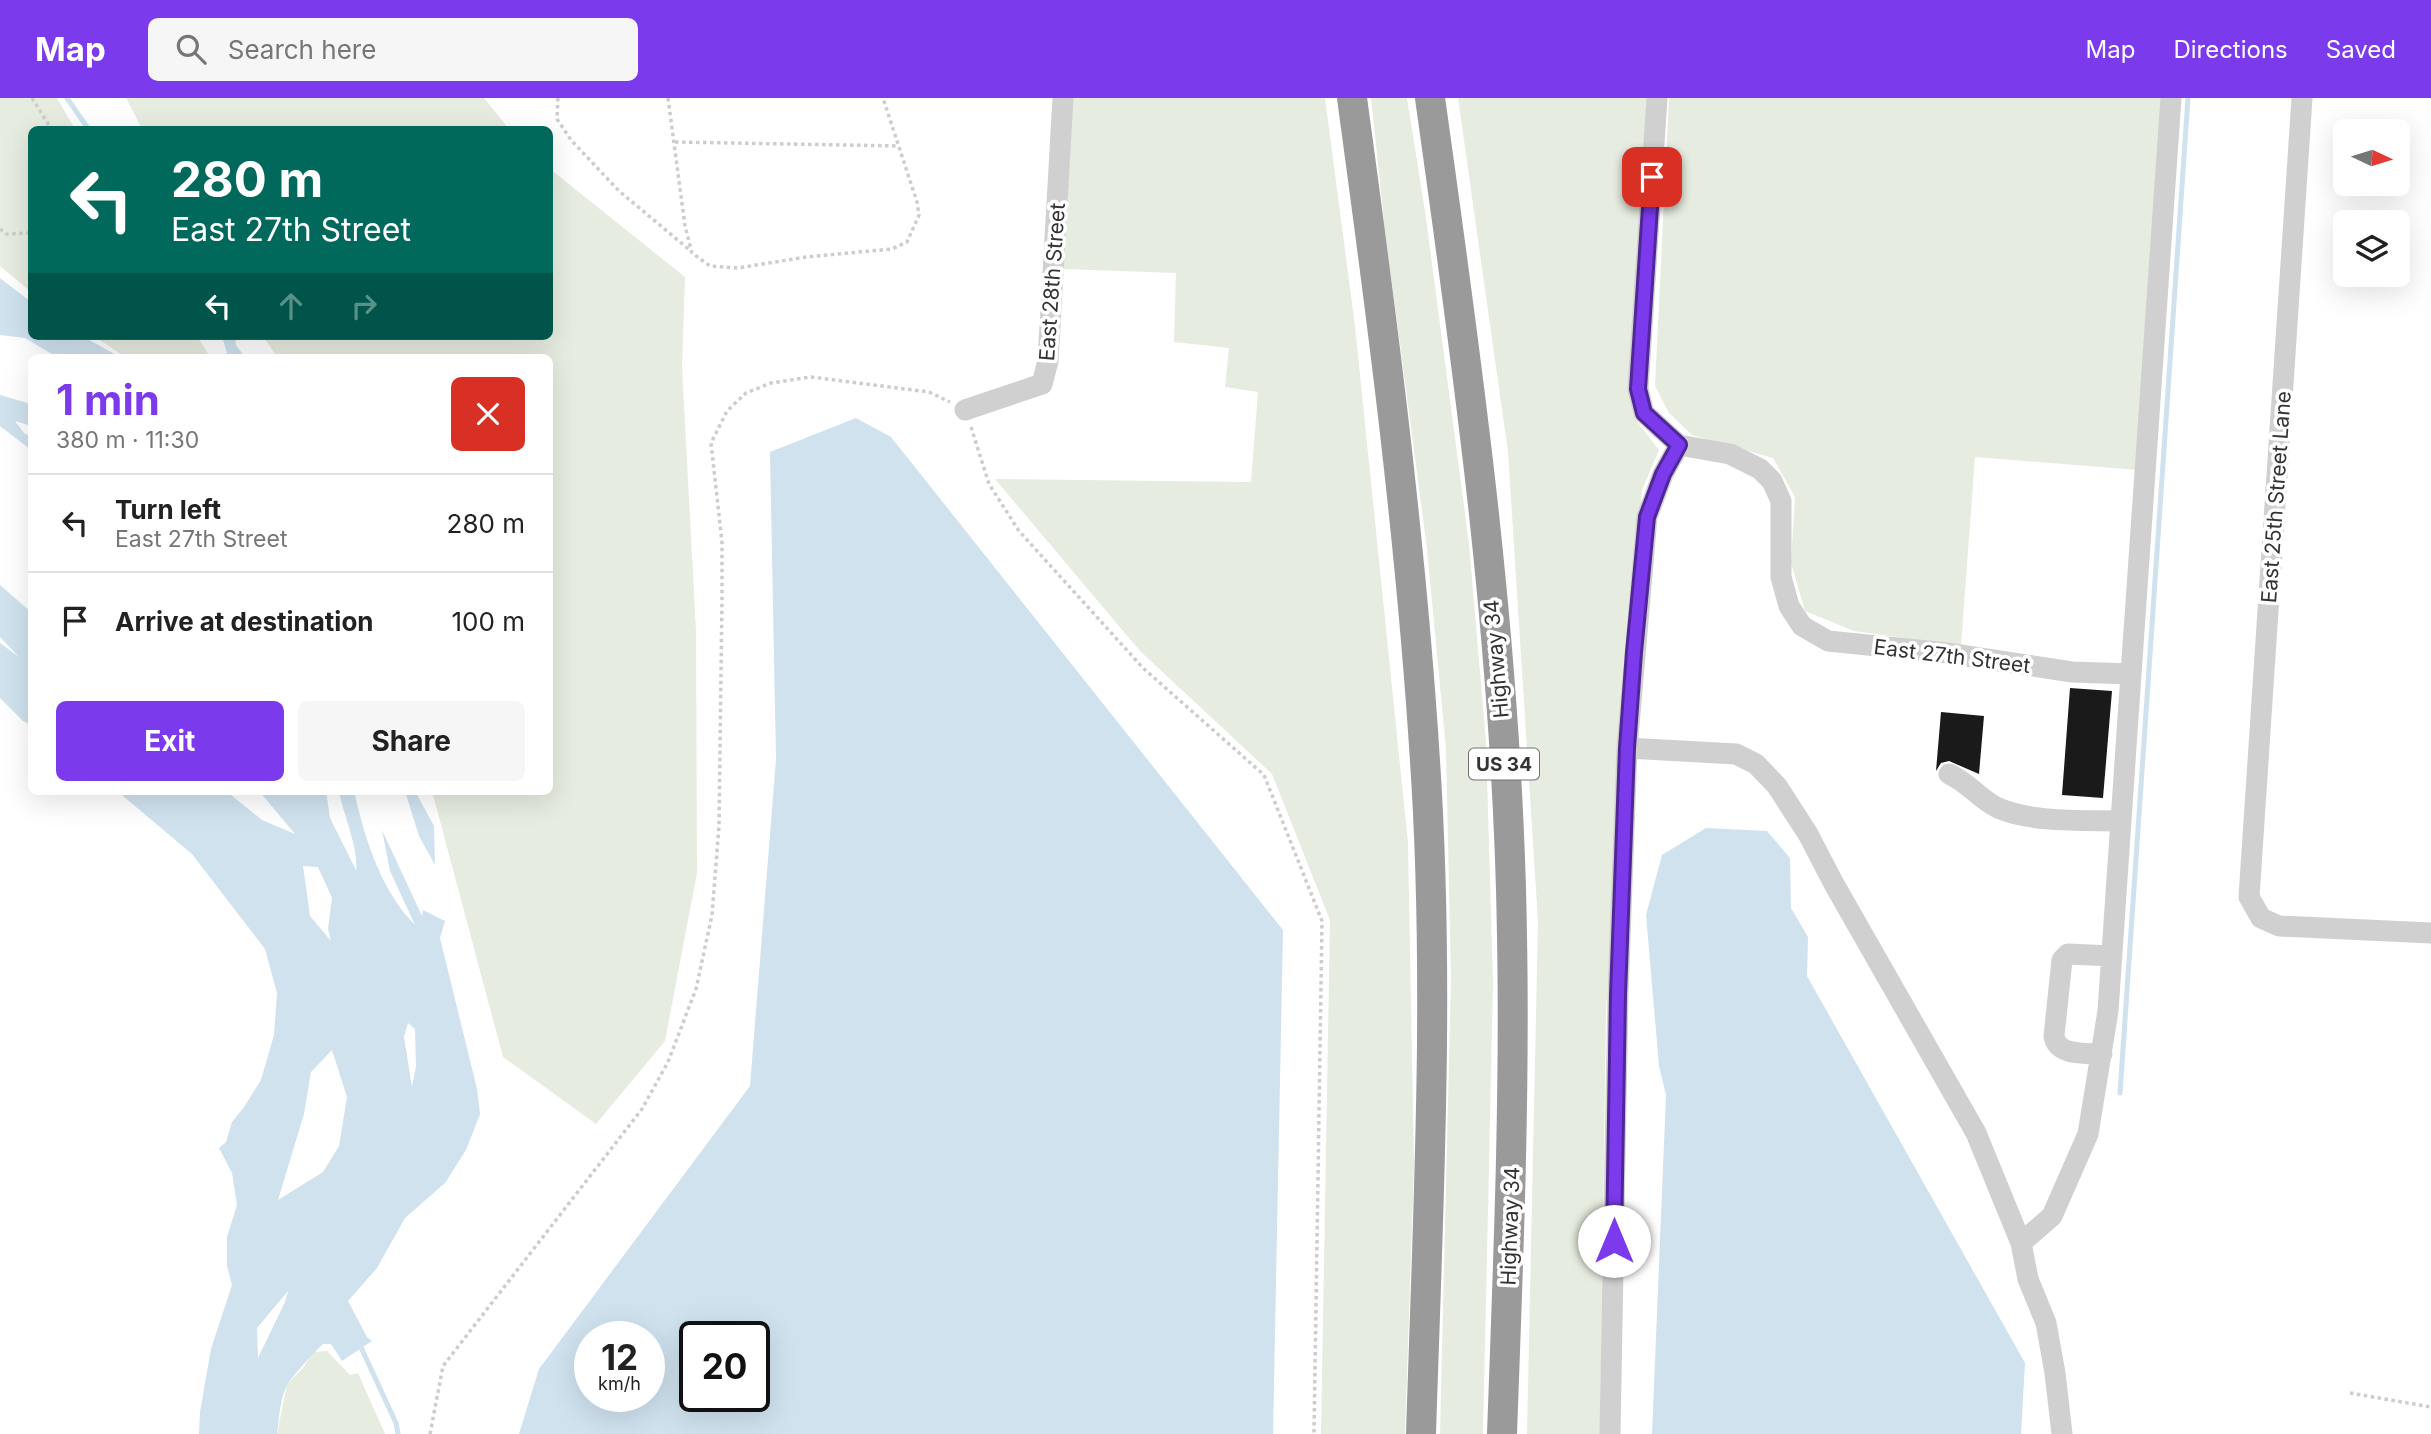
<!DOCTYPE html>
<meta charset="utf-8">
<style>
body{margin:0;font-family:Inter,sans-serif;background:#f6f6f6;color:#222;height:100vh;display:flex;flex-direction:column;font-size:26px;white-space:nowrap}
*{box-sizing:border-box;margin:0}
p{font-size:23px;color:#767676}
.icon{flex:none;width:38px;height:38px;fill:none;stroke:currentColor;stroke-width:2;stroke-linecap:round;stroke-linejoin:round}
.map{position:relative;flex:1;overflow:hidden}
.details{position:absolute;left:28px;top:256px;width:525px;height:441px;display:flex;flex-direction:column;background:#fff;border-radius:10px;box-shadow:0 7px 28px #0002}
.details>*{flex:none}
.banner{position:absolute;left:28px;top:28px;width:525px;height:214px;border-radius:10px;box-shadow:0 7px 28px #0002;background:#00695c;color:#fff;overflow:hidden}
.needle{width:46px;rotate:94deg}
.buttons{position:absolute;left:2333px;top:21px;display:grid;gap:14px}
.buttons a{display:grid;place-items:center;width:77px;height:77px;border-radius:10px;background:#fff;box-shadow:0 7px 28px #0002;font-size:35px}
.speed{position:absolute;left:574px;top:1223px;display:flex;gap:14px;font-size:35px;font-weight:700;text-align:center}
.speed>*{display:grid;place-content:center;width:91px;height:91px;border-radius:50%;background:#fff;box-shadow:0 7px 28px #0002;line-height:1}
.speed small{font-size:18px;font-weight:400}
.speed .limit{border:4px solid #111;border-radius:10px;background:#fff;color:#111}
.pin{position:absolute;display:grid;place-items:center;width:60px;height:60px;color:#fff;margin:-30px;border-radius:14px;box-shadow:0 4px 10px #0006}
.me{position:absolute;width:77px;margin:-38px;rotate:0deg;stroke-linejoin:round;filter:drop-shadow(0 0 5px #0008)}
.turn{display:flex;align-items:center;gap:24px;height:147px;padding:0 28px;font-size:32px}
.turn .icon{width:91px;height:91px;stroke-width:2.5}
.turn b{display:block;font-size:49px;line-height:60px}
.lanes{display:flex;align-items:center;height:66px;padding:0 28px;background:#0003;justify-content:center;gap:35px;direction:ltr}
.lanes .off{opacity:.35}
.round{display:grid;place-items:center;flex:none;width:74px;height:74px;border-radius:10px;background:#f6f6f6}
.headline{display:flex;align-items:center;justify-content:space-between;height:119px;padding:0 28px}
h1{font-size:42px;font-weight:700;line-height:52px;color:#7c3aed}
.button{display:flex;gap:14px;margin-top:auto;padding:14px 28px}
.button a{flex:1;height:80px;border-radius:10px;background:#7c3aed;color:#fff;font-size:28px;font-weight:700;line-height:80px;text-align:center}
.button a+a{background:#f6f6f6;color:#222}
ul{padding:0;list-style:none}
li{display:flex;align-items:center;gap:21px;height:98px;padding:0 28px;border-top:2px solid #e0e0e0}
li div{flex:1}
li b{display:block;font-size:26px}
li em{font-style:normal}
header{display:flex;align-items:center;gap:42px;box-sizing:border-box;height:98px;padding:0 35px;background:#7c3aed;color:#fff}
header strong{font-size:33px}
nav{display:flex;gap:38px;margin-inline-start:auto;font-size:24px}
.search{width:490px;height:63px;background:#f6f6f6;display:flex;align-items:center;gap:18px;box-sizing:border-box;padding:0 24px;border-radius:10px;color:#767676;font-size:26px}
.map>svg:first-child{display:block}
</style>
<header>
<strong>Map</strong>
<div class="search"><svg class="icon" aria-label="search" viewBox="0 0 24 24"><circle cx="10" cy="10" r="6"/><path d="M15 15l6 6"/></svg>Search here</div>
<nav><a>Map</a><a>Directions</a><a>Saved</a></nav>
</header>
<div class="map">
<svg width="2431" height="1336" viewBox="0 0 2431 1336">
<rect width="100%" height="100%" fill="#fff"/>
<path fill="#e6ecdf" d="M0,0H57L75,31L32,32L31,194L0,168Z
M126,0H484L509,31H142Z
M1073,0H1325L1355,228L1408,745L1414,1069L1405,1336H1321L1330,822L1272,676L1140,553L995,381L1251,384L1258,294L1225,289L1229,250L1174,244L1176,175L1063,171Z
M1371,0H1407L1426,120L1469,446L1486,644L1493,885L1483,1336H1440L1451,881L1446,651L1427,451L1385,132Z
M1458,0H1652L1635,321L1659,352L1642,392L1606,912L1600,1336H1527L1538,823L1508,354Z
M1669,0H2161L2138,372L1975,359L1961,548L1854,533L1805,513L1791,465L1795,399L1773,360L1692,337L1669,315L1655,288Z
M550,71L685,179L682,268L696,533L697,775L665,943L596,1026L503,959L432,693H550V259H277L263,238H550Z
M94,238H197L210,259H125Z
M327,1253L350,1277L358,1275L385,1336H277L287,1286L303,1270L313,1254Z"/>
<path fill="#cfe2ee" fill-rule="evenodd" d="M0,180L31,204L32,238H82L120,259H57L25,240L0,237Z
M222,238H235L236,247L245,259H228Z
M0,297L31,306V328L15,323L24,335L31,339V352L0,328Z
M856,320L891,339L1283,832L1273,1336H519L539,1271L750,988L776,661L770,354ZM649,1239V1298H590V1239ZM754,1239V1298H695V1239Z
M0,487L31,514V627L23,623L0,600V545L19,559L0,539Z
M117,693H226L262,722L295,736L259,693H326L330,720L356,772C359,751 343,716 339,693H354C365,741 380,791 415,827L390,773L382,732L422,818L423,812L445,823L440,840L477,991L480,1016L466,1052L445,1085L405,1120L377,1170L348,1203L367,1239L372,1243L342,1263L331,1246H323C317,1251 290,1281 287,1287C280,1301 279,1321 277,1336H199L200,1314L211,1251L232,1187L227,1168V1139L237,1107L232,1075L219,1050L226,1044L232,1024L244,1009L261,982L274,937L277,895L265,851L192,756ZM303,768L318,769L332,800L328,831L331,843L310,818ZM408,925L415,931L416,968L412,989L404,939ZM332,952L347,999L339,1048L323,1074L278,1102L304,1016L311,974ZM288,1193L285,1204L258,1260L257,1230Z
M405,693H415L434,728L435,767L419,738Z
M1706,730L1767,733L1790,760L1791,810L1808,839L1807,878L2025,1265L2021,1336H1652L1666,997L1659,968L1646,817L1662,757Z"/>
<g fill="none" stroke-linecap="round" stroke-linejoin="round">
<path stroke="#cfe2ee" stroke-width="5" d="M67,0L89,32
M2120,995L2188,0
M359,1245L396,1325L398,1336"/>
</g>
<path fill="#1a1a1a" d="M2070,590L2112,593L2103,700L2062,697Z
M1941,614L1984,618L1979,676L1949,663L1941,665L1936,673Z"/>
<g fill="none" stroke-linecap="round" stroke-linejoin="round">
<path stroke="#cdcdcd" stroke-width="3.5" stroke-dasharray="3.5 3.5" stroke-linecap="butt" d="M32,0L52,32
M558,0L557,21L571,42L619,93L692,154
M668,0L685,128L692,155L710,168L738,170L806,159L892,151L907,144L919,117L917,104L883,0
M675,44L899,48
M0,131L6,136L32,135
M971,329L989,386L1019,433L1143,570L1264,677L1322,823L1314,1336
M2350,1295L2431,1309
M430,1336L443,1268L642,1011L668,964L696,891L712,817L719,728L722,500V444L711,345L727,313L746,295L771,285L811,279L929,294L950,304"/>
<path stroke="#d0d0d0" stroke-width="21" d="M1657,0L1638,291L1644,315L1679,347L1730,356L1760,371L1772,383L1781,403V479L1789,508L1802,528L1828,543L1947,555L2072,574L2131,576L2108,913L2088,1036L2052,1118L2021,1145
M2302,0L2249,799L2261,820L2279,828L2431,835
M965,312L1042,286L1048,263L1063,0
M2131,576L2171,0
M1627,650L1736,656L1756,666L1777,688L1808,736L1834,786L1976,1035L2021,1145L2028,1181L2046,1225L2055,1275L2062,1336
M1949,676C1968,684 1979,701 1998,710C2033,725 2084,722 2121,723
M2102,956C2085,955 2057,958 2054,938L2062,862L2068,856L2112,858
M1610,1336L1618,896L1627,650L1647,419L1663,376L1679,347"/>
<path stroke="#9a9a9a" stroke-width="30" d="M1352,0C1382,220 1411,441 1425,663C1440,887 1428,1112 1421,1336
M1430,0C1469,277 1508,557 1512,838C1515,1004 1508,1170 1502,1336"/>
</g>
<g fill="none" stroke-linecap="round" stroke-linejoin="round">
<defs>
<path id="route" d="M1614,1143L1618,897L1627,650L1634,554L1647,419L1663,376L1679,347L1644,315L1638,291L1652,79"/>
</defs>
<use href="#route" stroke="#51269a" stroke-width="18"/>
<use href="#route" stroke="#7c3aed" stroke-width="12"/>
</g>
<g text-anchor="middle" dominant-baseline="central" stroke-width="7" stroke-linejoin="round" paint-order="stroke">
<rect fill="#fff" stroke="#707070" stroke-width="2" x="1469" y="650.5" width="70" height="31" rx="5"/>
<g font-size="19" font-weight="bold" fill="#333">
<text x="1504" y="666">US 34</text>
</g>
<g font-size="21" fill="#333" stroke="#fff">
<text transform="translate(1052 184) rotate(-86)">East 28th Street</text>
<text transform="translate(2276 399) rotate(-86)">East 25th Street Lane</text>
<text transform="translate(1952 558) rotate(7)">East 27th Street</text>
<text transform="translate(1496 561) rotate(-95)">Highway 34</text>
<text transform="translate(1510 1128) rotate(-88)">Highway 34</text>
</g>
</g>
</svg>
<div class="buttons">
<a><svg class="needle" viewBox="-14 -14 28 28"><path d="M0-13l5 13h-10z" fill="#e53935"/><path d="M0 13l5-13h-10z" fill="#767676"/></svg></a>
<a><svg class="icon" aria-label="layers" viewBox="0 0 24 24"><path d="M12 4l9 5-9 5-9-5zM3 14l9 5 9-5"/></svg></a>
</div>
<div class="speed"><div>12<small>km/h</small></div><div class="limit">20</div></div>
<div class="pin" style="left:1652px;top:79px;background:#d93025"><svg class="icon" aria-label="arrive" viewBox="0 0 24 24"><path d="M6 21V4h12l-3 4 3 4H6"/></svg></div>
<svg class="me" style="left:1614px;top:1143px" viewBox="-20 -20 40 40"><circle r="19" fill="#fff"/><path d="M0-13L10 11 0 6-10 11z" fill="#7c3aed"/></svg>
<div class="banner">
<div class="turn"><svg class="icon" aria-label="left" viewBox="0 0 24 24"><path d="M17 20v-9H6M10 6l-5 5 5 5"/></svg><div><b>280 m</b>East 27th Street</div></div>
<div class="lanes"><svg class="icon" aria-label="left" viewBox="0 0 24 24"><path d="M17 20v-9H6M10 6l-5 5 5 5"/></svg><svg class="icon off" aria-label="ahead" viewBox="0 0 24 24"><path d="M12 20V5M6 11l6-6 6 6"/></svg><svg class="icon off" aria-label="right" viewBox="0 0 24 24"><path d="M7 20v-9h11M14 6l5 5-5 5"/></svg></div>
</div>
<section class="details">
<div class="headline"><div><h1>1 min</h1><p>380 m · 11:30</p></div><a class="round" style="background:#d93025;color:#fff"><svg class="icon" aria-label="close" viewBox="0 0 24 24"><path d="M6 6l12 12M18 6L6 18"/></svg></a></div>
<ul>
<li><svg class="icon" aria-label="left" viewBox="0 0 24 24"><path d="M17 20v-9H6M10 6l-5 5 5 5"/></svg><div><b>Turn left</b><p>East 27th Street</p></div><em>280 m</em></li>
<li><svg class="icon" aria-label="arrive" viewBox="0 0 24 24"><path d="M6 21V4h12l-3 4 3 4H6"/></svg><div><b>Arrive at destination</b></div><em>100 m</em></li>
</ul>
<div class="button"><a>Exit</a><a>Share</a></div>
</section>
</div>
